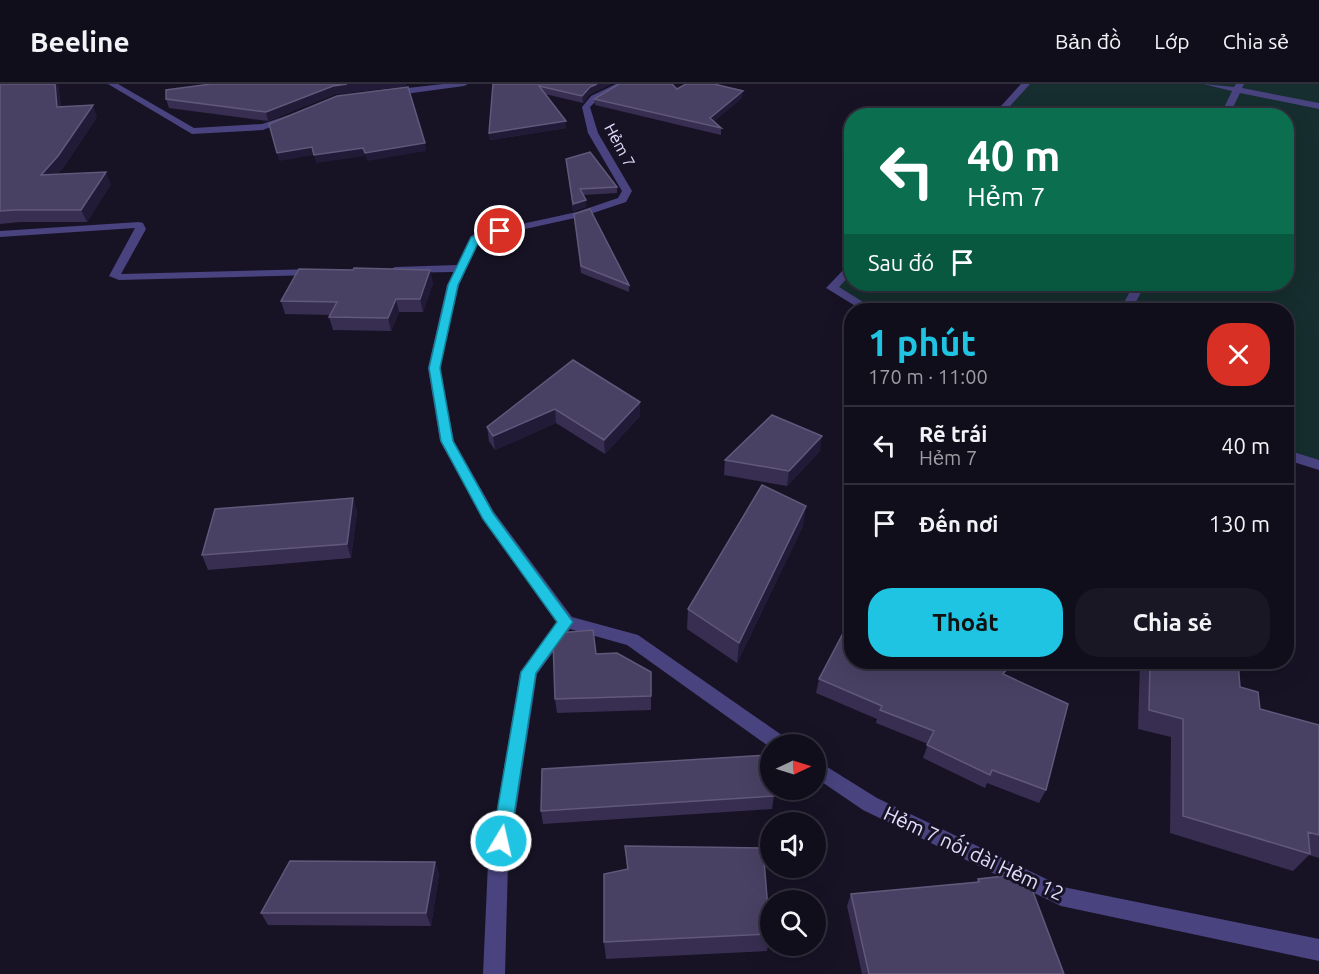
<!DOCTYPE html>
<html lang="vi">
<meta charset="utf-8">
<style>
body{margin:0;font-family:Ubuntu,sans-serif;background:#1a1725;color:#f1f3f6;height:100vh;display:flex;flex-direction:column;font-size:22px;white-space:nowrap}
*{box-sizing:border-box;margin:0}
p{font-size:20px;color:#9c9ca3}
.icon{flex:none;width:33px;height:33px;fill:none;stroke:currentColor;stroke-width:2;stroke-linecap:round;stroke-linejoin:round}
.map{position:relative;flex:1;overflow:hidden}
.sheet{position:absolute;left:844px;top:219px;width:450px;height:366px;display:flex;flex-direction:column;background:#110e1c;border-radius:24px;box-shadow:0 6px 24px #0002,0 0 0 2px #302e3b}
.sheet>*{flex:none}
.top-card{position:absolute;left:844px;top:24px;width:450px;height:183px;border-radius:24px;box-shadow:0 6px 24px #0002,0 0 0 2px #302e3b;background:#0b6e4f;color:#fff;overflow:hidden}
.needle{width:39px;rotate:86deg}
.controls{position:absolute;left:760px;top:650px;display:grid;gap:12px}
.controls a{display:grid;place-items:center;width:66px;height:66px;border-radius:50%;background:#110e1c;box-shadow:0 6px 24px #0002,0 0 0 2px #302e3b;font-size:30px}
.pin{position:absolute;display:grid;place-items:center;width:51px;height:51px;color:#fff;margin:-26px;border:3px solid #fff;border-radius:50%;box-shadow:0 2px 6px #0007}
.me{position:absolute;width:66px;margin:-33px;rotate:9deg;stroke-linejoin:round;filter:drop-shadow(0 0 4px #0008)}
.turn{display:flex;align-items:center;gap:21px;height:126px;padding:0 24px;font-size:27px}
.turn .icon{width:78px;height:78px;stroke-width:2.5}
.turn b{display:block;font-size:42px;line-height:51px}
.then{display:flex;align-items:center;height:57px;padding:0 24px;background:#0003;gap:12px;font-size:22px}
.round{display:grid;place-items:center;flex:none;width:63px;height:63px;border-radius:24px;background:#1a1725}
.overview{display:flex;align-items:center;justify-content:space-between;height:102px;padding:0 24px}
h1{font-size:36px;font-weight:600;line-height:45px;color:#1fc4e3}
.cta{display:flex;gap:12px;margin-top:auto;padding:12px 24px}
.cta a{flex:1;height:69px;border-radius:24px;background:#1fc4e3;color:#111;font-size:24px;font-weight:600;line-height:69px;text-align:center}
.cta a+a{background:#1a1725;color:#f1f3f6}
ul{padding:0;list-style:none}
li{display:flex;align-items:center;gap:18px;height:78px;padding:0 24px;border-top:2px solid #302e3b}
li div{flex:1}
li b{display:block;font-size:22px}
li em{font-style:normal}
header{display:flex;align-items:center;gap:36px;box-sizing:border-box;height:84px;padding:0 30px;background:#110e1c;border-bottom:2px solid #302e3b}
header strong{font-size:28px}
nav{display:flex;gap:33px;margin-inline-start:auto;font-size:21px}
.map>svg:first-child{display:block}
</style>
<header>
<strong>Beeline</strong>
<nav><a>Bản đồ</a><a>Lớp</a><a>Chia sẻ</a></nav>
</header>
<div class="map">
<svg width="1319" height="890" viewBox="0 0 1319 890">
<rect width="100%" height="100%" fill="#171325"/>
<path fill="#162e2f" d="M1026,0H1319V381L1287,371V226H870L832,204L852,183V200H1287V32L996,31Z"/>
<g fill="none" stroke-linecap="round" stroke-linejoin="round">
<path fill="#49437f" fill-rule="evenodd" d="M108,0H118L194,44L262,40L289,31L293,34L263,46L192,50Z
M443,0H468L464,2L390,12L386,9L390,6Z
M616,0H627L597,16L590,23L598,49L632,107L626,118L584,132L480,155L459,201L440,284L454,357L494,428L572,533L638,551L786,654L789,660H771V664L627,561L570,545L537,590L508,779L505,890H483L488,779L520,588L557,538L483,435L440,357L428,284L447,201L454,188L395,189L389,186L395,183L457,181L472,151L577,128L618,114L622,107L588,49L582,23L591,12Z
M1021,0H1030L1001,32H992Z
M1203,0L1234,3L1236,0H1244L1242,4L1319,19V25L1240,9L1229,32H1220L1232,7Z
M139,138L143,139L146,145L121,190L317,185L323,188L317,191L119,196L109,192L135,144L0,153V147Z
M852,180V189L839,203L876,226H862L826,204L848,181Z
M1134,200H1145L1132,226H1120Z
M1287,366L1319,376V386L1287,376Z
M816,676L877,714L1063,803L1319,855V877L1061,822L863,726L816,694Z"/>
</g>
<path fill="#372e51" d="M0,0H58L61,23L97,33L63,84L57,90L111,100L87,138H20L0,140Z
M211,0H406V2L335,10L268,37L169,24L166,15Z
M493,0H611L590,10L583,19L545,10L566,44L490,56L489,49Z
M677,5L742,14L714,37L721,44V51L595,21L594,15Z
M567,81L617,103V109L583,111L586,116V123L573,127Z
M574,130L629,201V208L581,189Z
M433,199L423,228H399L391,247L333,246L329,233L331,231L285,230L281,217Z
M573,276L640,332L605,370L556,339L495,366L489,357L487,343Z
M820,367L787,402L724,391L725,376Z
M353,414L357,428L351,474L208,486L202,471Z
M803,442L737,579L687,545L688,525Z
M596,570L651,588V626L557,629L555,615Z
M1140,578H1238L1240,603L1260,625L1319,641V774L1309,771L1293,787L1170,749L1171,653L1138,645Z
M1005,591L1046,706L1039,719L987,699L985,704L923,674L928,660L876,639L877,635L816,609L819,595Z
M774,712L772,725L543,740L541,727Z
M625,762L770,850L767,867L606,875L604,858L627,785Z
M435,778L439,790L431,842L268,841L261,829Z
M978,795L1064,890H862L847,822L851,810L976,799Z"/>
<path fill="#221b38" d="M55,0H58L62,34L57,23Z
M347,0H406V2L335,10L268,37L266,28L333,2Z
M597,0H611L590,10L583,19L582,12L590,3Z
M743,7L742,14L710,41V34Z
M93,21L97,33L63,84L47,103L41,91Z
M566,37V44L490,56L489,49Z
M425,59L426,67L367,77L365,69Z
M312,63L363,64L365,72L316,79L314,71L279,77L277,69Z
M106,88L111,100L87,138L81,126Z
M586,116V123L573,127V120Z
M430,186L433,199L423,228L420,215Z
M396,215L399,228L391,247L388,234Z
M640,318V332L605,370L604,356Z
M555,325L556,339L495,366L493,352Z
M822,352L820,367L787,402L789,387Z
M353,414L357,428L351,474L347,460Z
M806,422L803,442L737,579L739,559Z
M435,778L439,790L431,842L426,829Z"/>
<path fill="#494163" stroke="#61597b" stroke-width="1.5" d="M0,0H55L57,23L93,21L58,72L41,91L106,88L81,126H14L0,127Z
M211,0H347L333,2L266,28L166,15V6Z
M493,0H597L590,3L582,12L539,2L566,37L489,49Z
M619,0H672L677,5L686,0H714L743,7L710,34L721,44L594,15Z
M408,3L425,59L365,69L363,64L314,71L312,63L277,69L269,40L337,12Z
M590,68L617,103L580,105L586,116L573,120L566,75Z
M590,125L629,201L581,182L574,130Z
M354,184L430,186L420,215H396L388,234L329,233L337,218L281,217L299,185L353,186Z
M573,276L640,318L604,356L555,325L493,352L487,343Z
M772,331L822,352L789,387L725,376Z
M762,401L806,422L739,559L688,525Z
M353,414L347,460L202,471L215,425Z
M852,532V578H1006L1010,581L1003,590L1068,620L1046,706L992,686L990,691L927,661L934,647L880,626L882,622L819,595Z
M593,546L596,570L617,569L651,588V612L555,615L553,556L558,549Z
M1150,578H1238L1240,603L1258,608L1260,625L1319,641V751L1308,748L1310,770L1183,732V635L1149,626Z
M767,671L771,696V705H772L774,712L541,727L542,685Z
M625,762L763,764L770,850L604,858V790L628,785Z
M290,777L435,778L426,829H261Z
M1023,790L1027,792L1064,890H869L851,810L979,798L978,795Z"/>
<path fill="#1fc4e3" stroke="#147f94" stroke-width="1.5" d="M500,144L505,147L504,149L480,155L458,201L440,284L453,357L493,429L573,538L536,589L510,757L508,763L501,766L495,763L492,757L521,588L557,538L483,435L441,357L429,284L448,201L471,153Z"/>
<g text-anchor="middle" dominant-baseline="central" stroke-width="6" stroke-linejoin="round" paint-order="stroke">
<g font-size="16" fill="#e1dcfb" stroke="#171325">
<text transform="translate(620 61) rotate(62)">Hẻm 7</text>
</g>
<g font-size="20" fill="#e1dcfb" stroke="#171325">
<text transform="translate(974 769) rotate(25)">Hẻm 7 nối dài Hẻm 12</text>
</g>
</g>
</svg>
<div class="controls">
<a><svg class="needle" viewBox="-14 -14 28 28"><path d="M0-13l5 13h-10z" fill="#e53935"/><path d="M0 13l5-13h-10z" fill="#9c9ca3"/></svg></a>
<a><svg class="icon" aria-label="sound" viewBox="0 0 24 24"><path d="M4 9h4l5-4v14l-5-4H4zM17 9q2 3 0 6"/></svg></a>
<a><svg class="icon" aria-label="search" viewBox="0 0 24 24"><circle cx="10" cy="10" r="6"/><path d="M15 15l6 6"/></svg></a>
</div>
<div class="pin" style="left:500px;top:147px;background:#d93025"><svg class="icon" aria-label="arrive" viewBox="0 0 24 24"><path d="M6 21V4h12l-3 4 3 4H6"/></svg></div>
<svg class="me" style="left:501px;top:757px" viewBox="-20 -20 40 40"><circle r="17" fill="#1fc4e3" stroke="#fff" stroke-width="3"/><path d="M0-11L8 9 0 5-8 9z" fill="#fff"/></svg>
<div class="top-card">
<div class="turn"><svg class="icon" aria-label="left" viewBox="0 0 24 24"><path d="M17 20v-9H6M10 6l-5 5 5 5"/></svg><div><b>40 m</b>Hẻm 7</div></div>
<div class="then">Sau đó<svg class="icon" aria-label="arrive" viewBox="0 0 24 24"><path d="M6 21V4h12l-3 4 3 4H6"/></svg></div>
</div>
<section class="sheet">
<div class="overview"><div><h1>1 phút</h1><p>170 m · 11:00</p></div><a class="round" style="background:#d93025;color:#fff"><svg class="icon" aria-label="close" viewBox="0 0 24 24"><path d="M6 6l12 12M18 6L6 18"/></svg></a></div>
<ul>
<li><svg class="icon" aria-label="left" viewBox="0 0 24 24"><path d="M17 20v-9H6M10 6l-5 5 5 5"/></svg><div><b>Rẽ trái</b><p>Hẻm 7</p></div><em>40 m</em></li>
<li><svg class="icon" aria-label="arrive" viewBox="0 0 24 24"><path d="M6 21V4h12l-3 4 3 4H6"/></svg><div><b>Đến nơi</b></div><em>130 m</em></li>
</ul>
<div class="cta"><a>Thoát</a><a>Chia sẻ</a></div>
</section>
</div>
